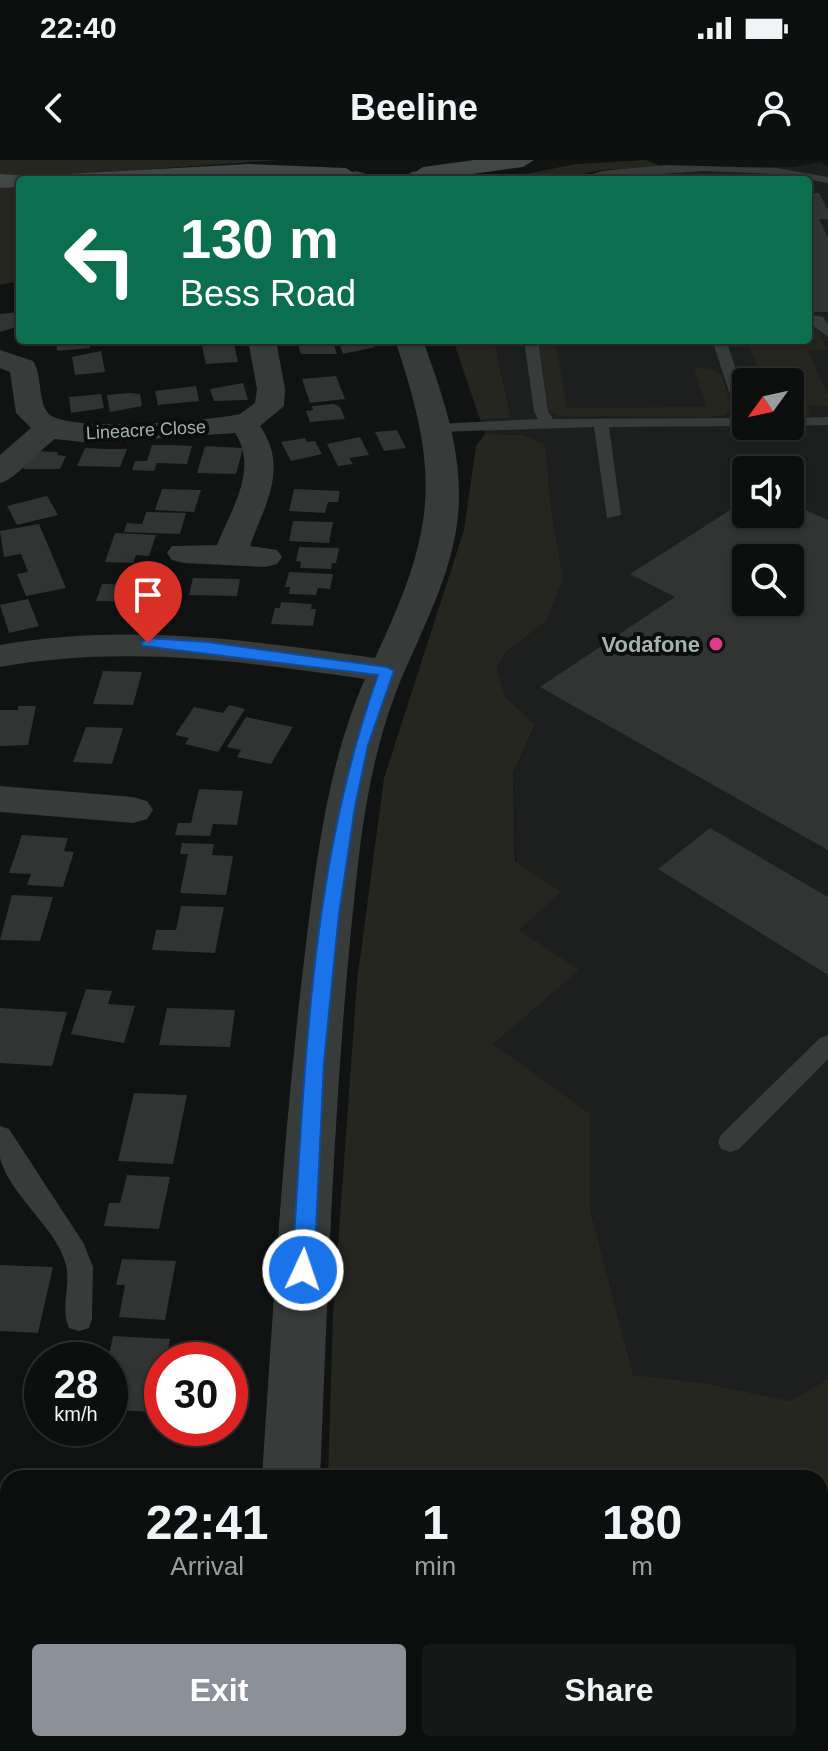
<!DOCTYPE html>
<style>
body{margin:0;font-family:Helvetica,sans-serif;background:#161717;color:#f1f3f6;height:100vh;display:flex;flex-direction:column;font-size:30px;white-space:nowrap}
*{box-sizing:border-box;margin:0}
p{font-size:26px;color:#9a9c9e}
.icon{flex:none;width:44px;height:44px;fill:none;stroke:currentColor;stroke-width:2;stroke-linecap:round;stroke-linejoin:round}
.map{position:relative;flex:1;overflow:hidden}
.drawer{position:absolute;left:0px;top:1310px;width:828px;height:282px;display:flex;flex-direction:column;background:#0d0e0e;border-radius:24px 24px 0 0;box-shadow:0 2px 6px #0004,0 0 0 2px #2d2e2e}
.drawer>*{flex:none}
.banner{position:absolute;left:16px;top:16px;width:796px;height:168px;border-radius:8px;box-shadow:0 2px 6px #0004,0 0 0 2px #2d2e2e;background:#0b6e4f;color:#fff;overflow:hidden}
.needle{width:52px;rotate:237deg}
.controls{position:absolute;left:732px;top:208px;display:grid;gap:16px}
.controls a{display:grid;place-items:center;width:72px;height:72px;border-radius:8px;background:#0d0e0e;box-shadow:0 2px 6px #0004,0 0 0 2px #2d2e2e;font-size:40px}
.speed{position:absolute;left:24px;top:1182px;display:flex;gap:16px;font-size:40px;font-weight:700;text-align:center}
.speed>*{display:grid;place-content:center;width:104px;height:104px;border-radius:50%;background:#0d0e0e;box-shadow:0 2px 6px #0004,0 0 0 2px #2d2e2e;line-height:1}
.speed small{font-size:20px;font-weight:400}
.speed .limit{border:12px solid #d22;background:#fff;color:#111}
.pin{position:absolute;display:grid;place-items:center;width:68px;height:68px;color:#fff;margin:-82px -34px;border-radius:50% 50% 50% 0;rotate:-45deg;box-shadow:0 0 8px #0007}
.pin .icon{rotate:45deg}
.me{position:absolute;width:88px;margin:-44px;rotate:3deg;stroke-linejoin:round;filter:drop-shadow(0 0 6px #0008)}
.turn{display:flex;align-items:center;gap:28px;height:168px;padding:0 32px;font-size:36px}
.turn .icon{width:104px;height:104px;stroke-width:2.5}
.turn b{display:block;font-size:56px;line-height:68px}
.eta{display:flex;justify-content:space-evenly;align-items:center;height:136px;text-align:center}
.eta b{font-size:48px;font-weight:700;line-height:56px}
.primary-button{display:flex;gap:16px;margin-top:auto;padding:16px 32px}
.primary-button a{flex:1;height:92px;border-radius:8px;background:#8c9099;color:#fff;font-size:32px;font-weight:700;line-height:92px;text-align:center}
.primary-button a+a{background:#161717;color:#f1f3f6}
.status{display:flex;justify-content:space-between;align-items:center;height:56px;padding:0 40px;background:#0d0e0e;direction:ltr}
.status svg{height:22px;fill:currentColor}
header{display:flex;justify-content:space-between;align-items:center;height:104px;padding:0 32px;background:#0d0e0e;font-size:36px;font-weight:700}
.map>svg:first-child{display:block}
</style>
<div class="status"><b>22:40</b><svg viewBox="0 0 49 12"><path d="M0 12V9h3v3zM5 12V6h3v6zM10 12V3h3v9zM15 12V0h3v12zM26 1h20v11H26zM47 4h2v5h-2z"/></svg></div>
<header><svg class="icon" aria-label="back" viewBox="0 0 24 24"><path d="M15 5l-7 7 7 7"/></svg>Beeline<svg class="icon" aria-label="person" viewBox="0 0 24 24"><circle cx="12" cy="8" r="4"/><path d="M4 21q1-7 8-7t8 7"/></svg></header>
<div class="map">
<svg width="828" height="1591" viewBox="0 0 828 1591">
<rect width="100%" height="100%" fill="#111212"/>
<path fill="#1d1f1f" fill-rule="evenodd" d="M820,2L828,6V1219L790,1241L705,1223L633,1215L590,1049V955L493,884L518,770L513,613L535,566L505,536L497,509L506,492L546,461L523,275L485,274L480,259L511,257L494,180H808V20H558L626,7H794ZM746,222H790V266H746ZM746,310H790V354H746ZM746,398H790V442H746Z
M828,1320V1510L820,1503V1322Z"/>
<path fill="#262620" d="M0,0H279L95,13L0,16Z
M646,0L663,7L601,10L558,20H495L576,4Z
M0,27H20V121L0,125Z
M808,165L820,173L827,189L807,190L828,235V246L807,245L811,255H799L795,245H790V222H763L750,187H730L728,180H808Z
M453,180H494L511,258L480,259Z
M538,180H555L567,248L706,247L694,207L712,209L721,214L732,248L724,255L706,257L559,256L549,251Z
M485,274L523,275L545,285L551,352L563,418L546,461L506,492L497,509L505,536L535,565L513,613L515,701L561,732L519,770L579,810L493,884L590,954V1049L633,1215L705,1223L790,1241L828,1219V1320L328,1318L333,1154L357,822L384,618L464,370L476,286Z
M820,1503L828,1510V1591H314L315,1584H820Z"/>
<path fill="#313433" fill-rule="evenodd" d="M808,33H819L828,50V59H819L828,78V152H808Z
M20,152V166L0,172V154Z
M56,180H89L90,188L57,191Z
M296,180H332L337,194H301Z
M338,180H372L375,187L343,194Z
M234,184L238,202L206,204L202,186Z
M101,191L105,212L75,215L72,197Z
M336,216L345,239L310,243L302,219Z
M243,223L248,240L214,241L210,229Z
M196,226L199,241L158,245L155,231Z
M129,233L140,234L142,246L110,252L107,235Z
M101,234L104,248L71,253L69,237Z
M334,244L340,247L345,259L310,262L306,251L313,250L312,246Z
M397,270L406,288L384,291L375,272Z
M360,277L369,295L349,298L353,304L338,306L327,284Z
M305,278L307,282L315,281L322,294L291,301L281,282Z
M152,285H173L192,286L187,304L157,303L154,311L132,310L135,301H147Z
M205,286L243,288L236,314L197,313Z
M85,288L106,289H127L120,307L77,306Z
M33,291L58,292L57,295L66,296L60,309H23Z
M162,329L201,330L194,352L155,350Z
M294,329L340,331L338,342H328L325,353L289,351Z
M47,336L58,355L17,365L7,346Z
M746,340V354H790V343L828,360V690L540,527L675,437L630,414ZM746,398H790V442H746Z
M146,352L186,353L180,374L124,372L127,363L142,364Z
M293,361L333,362L329,383L289,381Z
M39,364L66,428L26,436L17,414L28,412L21,394L4,397L0,371Z
M115,373L156,375L149,396L136,395L133,403L105,402Z
M299,387L339,388L336,403H332L331,409L300,408L301,402L296,401Z
M289,412L333,414L330,429L318,428L316,435L289,434L290,427H285Z
M193,418L240,419L237,436L189,435Z
M102,424L151,425L145,442L96,441Z
M28,439L39,466L9,473L0,445Z
M281,442L312,444L311,449H316L313,466L271,464L275,448H280Z
M103,511L142,512L133,545L93,544Z
M229,545L245,549L218,592L185,584L189,578L175,575L194,547L223,553Z
M18,546H36L28,585L0,586V550H18Z
M246,557L293,567L271,604L237,597L241,590L227,587Z
M86,567L123,568L112,604L73,602Z
M199,629L243,631L237,665L213,664L210,676L175,675L178,663H191Z
M710,668L828,737V815L658,709Z
M22,675L68,678L64,691L74,692L63,727L27,725L31,714L9,713Z
M182,683L214,684L212,695L233,696L226,735L180,733L188,694H180Z
M12,735L53,737L40,781L0,780Z
M181,746L224,747L215,793L152,790L156,770H176Z
M86,829L112,831L108,844L135,846L124,883L71,874Z
M0,848L67,852L52,906L0,903Z
M167,848L235,850L230,887L159,885Z
M134,933L187,935L173,1004L118,1001Z
M127,1015L170,1017L159,1069L104,1066L109,1043H120Z
M122,1099L176,1101L165,1160L119,1157L125,1125H116Z
M0,1105L53,1107L38,1173L0,1171Z
M113,1176L170,1179L166,1200H162L156,1252L110,1250L108,1200Z
M0,1341H8V1431L0,1430Z
M37,1584H118L117,1591H36Z"/>
<g fill="none" stroke-linecap="round" stroke-linejoin="round">
<path fill="#373c3a" fill-rule="evenodd" d="M666,5L776,8L828,17V23L776,14L704,11L573,20L602,11Z
M808,154L823,157L828,164V177L808,162Z
M524,180H538L548,251L553,259L738,258L712,180H726L746,239L748,266L609,267L621,355L607,358L594,267L437,272L430,268L437,264L538,259L534,251Z
M828,257V265L790,266H788L790,258Z
M828,875V899L739,989L730,992L721,989L718,982L721,975L820,878Z
M0,966L9,969L84,1084L93,1107L92,1159L89,1168L79,1171L69,1168C60,1148 71,1126 66,1105C57,1068 10,1036 0,998C0,989 0,975 0,966Z"/>
<path fill="#373c3a" fill-rule="evenodd" d="M356,11L364,13L369,20H345L348,13Z
M413,11L421,13L423,20H399Z
M248,180H276L285,229L284,246L260,266C289,308 265,344 250,386L277,390L282,397L277,404L265,407L184,403L172,400L167,393L172,386L217,385C231,349 259,310 235,273L91,283L55,279C39,290 15,320 0,323V295L31,268L16,253L10,212L0,208V190L33,201C43,216 37,241 49,254C69,273 209,261 240,254L255,243L257,229Z
M395,180H423C441,231 460,283 459,338C458,408 421,469 396,532C378,579 368,629 361,679C335,891 329,1105 320,1318H262C273,1148 283,978 303,809C315,711 325,610 365,519C242,501 124,485 0,507V485C127,463 249,480 375,498C436,368 441,317 395,180Z
M0,626L133,637L147,641L153,650L147,659L133,663L0,652Z
M244,1584H310L309,1591H243Z"/>
<path fill="#404744" fill-rule="evenodd" d="M474,0H534L523,7L429,20L415,19L412,14L423,7Z
M249,4L346,8L357,15L353,20H20V27L0,28V14L29,16Z"/>
</g>
<path fill="#1a73e8" stroke="#114b97" stroke-width="2" d="M148,478L208,482L387,507L394,511L368,585L355,647L339,754L324,902L314,1110L310,1117H295L292,1110C305,910 310,704 378,515L143,486L141,483Z"/>
<circle fill="#e03a8c" stroke="#0c0d0d" stroke-width="3" cx="716" cy="484" r="8"/>
<g text-anchor="middle" dominant-baseline="central" stroke-width="8" stroke-linejoin="round" paint-order="stroke">
<g font-size="18" fill="#a3b2ab" stroke="#0c0d0d">
<text transform="translate(146 270) rotate(-3)">Lineacre Close</text>
</g>
<g font-size="22" font-weight="bold" fill="#a3b2ab" stroke="#0c0d0d" text-anchor="end">
<text x="700" y="484">Vodafone</text>
</g>
</g>
</svg>
<div class="controls">
<a><svg class="needle" viewBox="-14 -14 28 28"><path d="M0-13l5 13h-10z" fill="#e53935"/><path d="M0 13l5-13h-10z" fill="#9a9c9e"/></svg></a>
<a><svg class="icon" aria-label="sound" viewBox="0 0 24 24"><path d="M4 9h4l5-4v14l-5-4H4zM17 9q2 3 0 6"/></svg></a>
<a><svg class="icon" aria-label="search" viewBox="0 0 24 24"><circle cx="10" cy="10" r="6"/><path d="M15 15l6 6"/></svg></a>
</div>
<div class="speed"><div>28<small>km/h</small></div><div class="limit">30</div></div>
<div class="pin" style="left:148px;top:483px;background:#d93025"><svg class="icon" aria-label="arrive" viewBox="0 0 24 24"><path d="M6 21V4h12l-3 4 3 4H6"/></svg></div>
<svg class="me" style="left:303px;top:1110px" viewBox="-20 -20 40 40"><circle r="17" fill="#1a73e8" stroke="#fff" stroke-width="3"/><path d="M0-11L8 9 0 5-8 9z" fill="#fff"/></svg>
<div class="banner">
<div class="turn"><svg class="icon" aria-label="left" viewBox="0 0 24 24"><path d="M17 20v-9H6M10 6l-5 5 5 5"/></svg><div><b>130 m</b>Bess Road</div></div>
</div>
<section class="drawer">
<div class="eta">
<div><b>22:41</b><p>Arrival</p></div>
<div><b>1</b><p>min</p></div>
<div><b>180</b><p>m</p></div>
</div>
<div class="primary-button"><a>Exit</a><a>Share</a></div>
</section>
</div>
